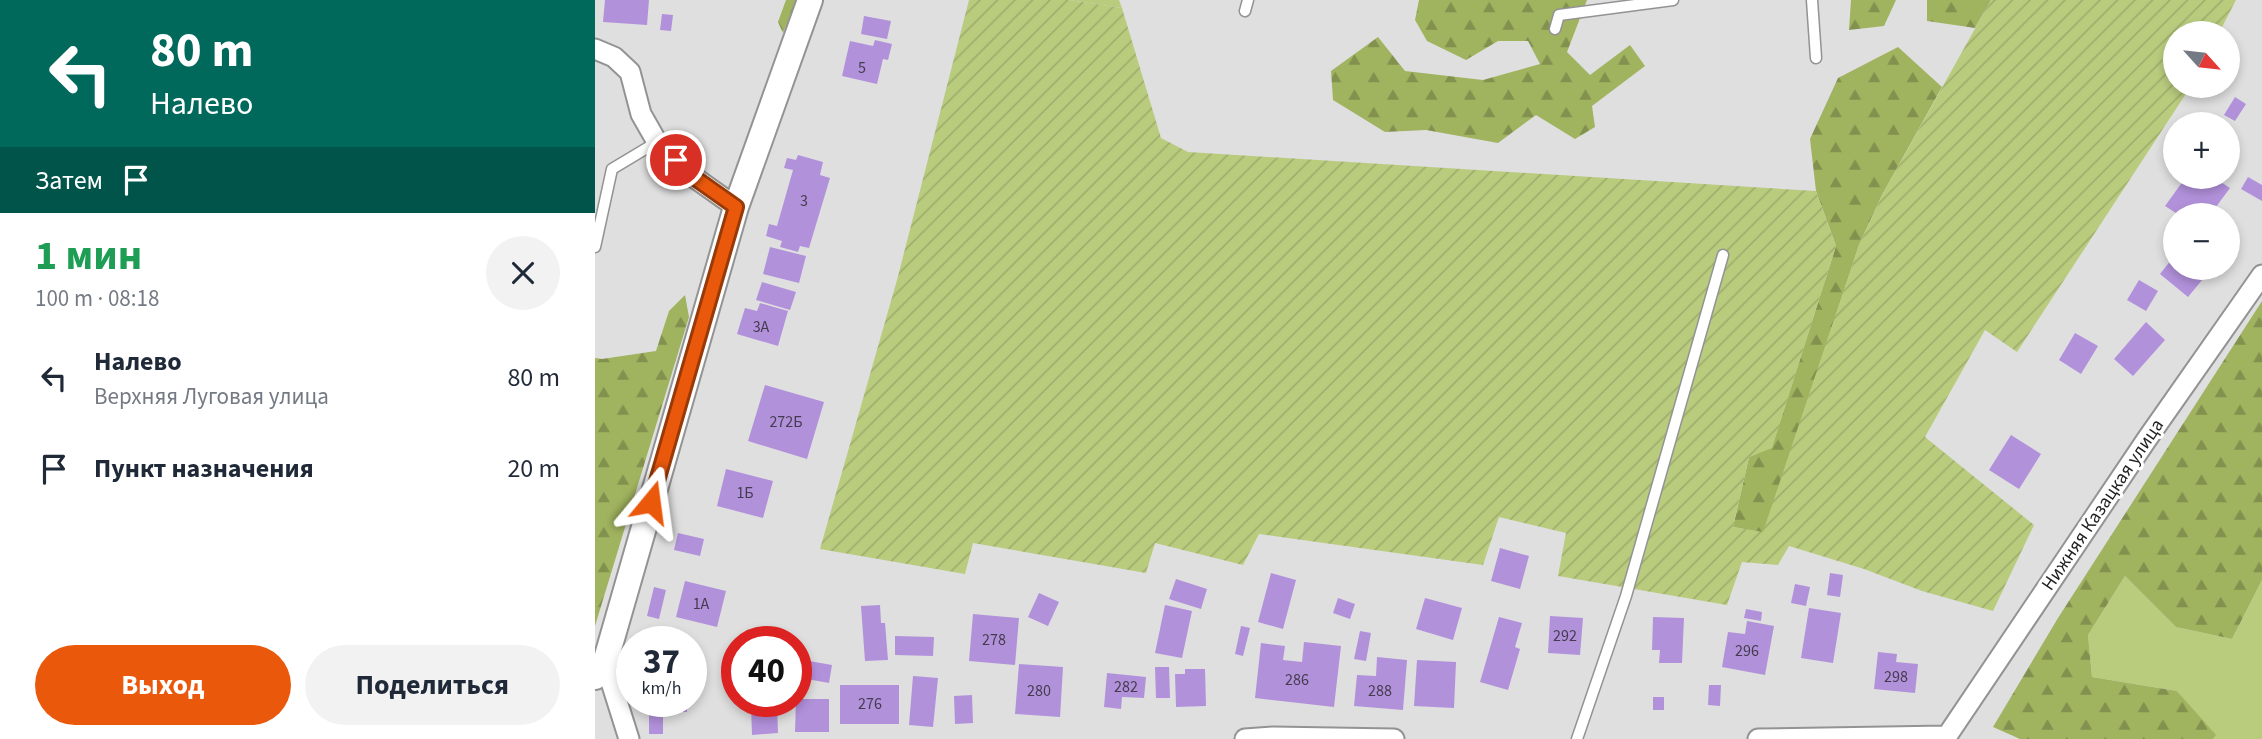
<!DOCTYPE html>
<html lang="ru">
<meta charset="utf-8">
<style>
body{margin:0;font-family:"Source Sans 3",sans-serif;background:#f2f2f3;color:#1f2937;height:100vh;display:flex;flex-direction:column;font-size:26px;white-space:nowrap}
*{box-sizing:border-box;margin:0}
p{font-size:23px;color:#747a83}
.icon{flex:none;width:38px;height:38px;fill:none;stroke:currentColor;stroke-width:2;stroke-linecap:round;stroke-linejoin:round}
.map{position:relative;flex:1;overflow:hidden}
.details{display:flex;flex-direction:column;background:#fff;width:595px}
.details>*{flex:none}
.guide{background:#00695c;color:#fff;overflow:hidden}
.needle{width:46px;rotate:117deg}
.fabs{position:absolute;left:1568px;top:21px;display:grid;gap:14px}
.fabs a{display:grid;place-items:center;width:77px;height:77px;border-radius:50%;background:#fff;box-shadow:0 4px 10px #0003;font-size:35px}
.speed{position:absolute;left:21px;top:626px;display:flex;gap:14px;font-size:35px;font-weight:700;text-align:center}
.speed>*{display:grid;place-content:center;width:91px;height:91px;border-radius:50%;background:#fff;box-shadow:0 4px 10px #0003;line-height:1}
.speed small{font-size:18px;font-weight:400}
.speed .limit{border:10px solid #d22;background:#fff;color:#111}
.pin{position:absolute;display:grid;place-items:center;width:60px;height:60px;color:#fff;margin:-30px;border:4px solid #fff;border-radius:50%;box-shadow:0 2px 7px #0007}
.me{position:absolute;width:77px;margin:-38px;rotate:16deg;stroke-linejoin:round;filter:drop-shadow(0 0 5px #0008)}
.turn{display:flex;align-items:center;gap:24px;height:147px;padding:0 35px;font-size:32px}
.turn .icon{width:91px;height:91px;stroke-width:2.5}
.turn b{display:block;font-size:49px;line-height:60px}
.then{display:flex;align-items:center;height:66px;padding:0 35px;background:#0003;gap:14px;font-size:26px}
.round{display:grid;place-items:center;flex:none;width:74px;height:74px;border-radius:37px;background:#f2f2f3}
.overview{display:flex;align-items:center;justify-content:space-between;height:119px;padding:0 35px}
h1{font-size:42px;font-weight:700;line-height:52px;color:#1e9e55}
.button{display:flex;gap:14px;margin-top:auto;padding:14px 35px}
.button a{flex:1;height:80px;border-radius:42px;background:#ea580c;color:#fff;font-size:28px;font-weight:700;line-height:80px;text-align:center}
.button a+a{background:#f2f2f3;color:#1f2937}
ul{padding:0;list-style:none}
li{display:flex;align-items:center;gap:21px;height:91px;padding:0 35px}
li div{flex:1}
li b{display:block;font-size:26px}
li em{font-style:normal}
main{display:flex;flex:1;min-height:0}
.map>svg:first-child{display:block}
</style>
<main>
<section class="details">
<div class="guide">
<div class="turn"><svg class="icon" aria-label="left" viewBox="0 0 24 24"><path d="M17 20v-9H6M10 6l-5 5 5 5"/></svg><div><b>80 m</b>Налево</div></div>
<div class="then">Затем<svg class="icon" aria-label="arrive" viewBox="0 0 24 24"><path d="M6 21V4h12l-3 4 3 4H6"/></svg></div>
</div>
<div class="overview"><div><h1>1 мин</h1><p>100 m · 08:18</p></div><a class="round"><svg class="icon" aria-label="close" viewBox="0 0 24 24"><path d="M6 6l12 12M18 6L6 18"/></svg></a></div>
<ul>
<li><svg class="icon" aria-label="left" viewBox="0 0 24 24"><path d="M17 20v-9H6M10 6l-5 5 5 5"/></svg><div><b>Налево</b><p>Верхняя Луговая улица</p></div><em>80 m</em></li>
<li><svg class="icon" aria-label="arrive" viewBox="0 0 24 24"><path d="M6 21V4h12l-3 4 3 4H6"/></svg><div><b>Пункт назначения</b></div><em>20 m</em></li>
</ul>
<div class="button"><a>Выход</a><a>Поделиться</a></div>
</section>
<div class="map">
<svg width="1667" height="739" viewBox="0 0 1667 739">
<defs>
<pattern id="forest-firs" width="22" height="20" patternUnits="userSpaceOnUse" patternTransform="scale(1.75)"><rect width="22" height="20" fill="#a0b35f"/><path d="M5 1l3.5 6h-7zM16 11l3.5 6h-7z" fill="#82914e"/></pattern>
<pattern id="garden-furrows" width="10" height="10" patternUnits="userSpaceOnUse" patternTransform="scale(1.75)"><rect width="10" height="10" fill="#b9cc7e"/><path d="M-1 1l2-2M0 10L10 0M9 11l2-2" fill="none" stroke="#9faf6c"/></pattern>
</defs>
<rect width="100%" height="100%" fill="#dfdfe0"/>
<path fill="#b9cc7e" d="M474,0H524L527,8Z
M1530,576L1581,627L1637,639L1667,580V739H1618L1620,735L1582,691L1497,677L1493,635Z"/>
<path fill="url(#forest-firs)" d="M191,0H202L188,33L183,22Z
M824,0H992L972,52L995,75L1035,45L1050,66L997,106L1000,127L980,139L941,115L903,143L831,130L790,132L738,100L736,71L783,37L810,71L888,80L945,64L933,41H903L871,60L832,41L820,20Z
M1256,0H1301L1289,26L1254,30Z
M1332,0H1396L1380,28L1332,21Z
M1303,47L1347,87L1287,195L1264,245L1169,533L1138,527L1154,457L1177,447L1241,246L1221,191L1215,139L1243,78Z
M90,295L94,317L0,626V358L7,359L61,351L74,311Z
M1667,301V580L1637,639L1581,627L1530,576L1493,635L1497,677L1582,691L1621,735L1618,739H1425L1398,727L1463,618Z"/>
<path fill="url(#garden-furrows)" d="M374,0H474L527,8L566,138L593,152L1221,191L1241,246L1177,448L1154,457L1138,527L1168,532L1264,245L1287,195L1396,0H1641L1624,33H1580V86H1596L1422,352L1390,330L1330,437L1439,525L1398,611L1327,591L1269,569L1194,546L1183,565L1147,562L1132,605L963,576L971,533L904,517L888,565L664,534L648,565L560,543L551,573L378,543L370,574L225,549L302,280Z"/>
<path fill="#b291db" d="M10,0H54L52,25L8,22Z
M67,14L78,15L76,31L65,30Z
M269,16L296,21L292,39L266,34Z
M280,40L297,44L293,60L288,59L282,84L247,76L255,41L278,46Z
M1640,97L1651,104L1640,121L1629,115Z
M203,155L228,162L225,175L235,178L214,248L205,246L203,252L185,247L187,241L171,236L174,224L182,226L198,170L189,168L192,158L201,160Z
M1591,177H1596L1601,181L1604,177H1618L1635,188L1615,215H1584L1570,206Z
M1653,177L1667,185V201L1646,189Z
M175,247L211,256L204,283L168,274Z
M1580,255V268H1617L1593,297L1565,274Z
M1544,280L1563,291L1551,311L1532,300Z
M167,282L201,292L195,310L161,300Z
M165,303L193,311L183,346L142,334L150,308L162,311Z
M1551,322L1570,340L1538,376L1519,359Z
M1480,333L1503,346L1486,374L1464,360Z
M170,385L229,402L212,459L153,441Z
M1416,435L1446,454L1424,489L1394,470Z
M131,469L178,481L168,518L122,506Z
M83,533L109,539L105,556L79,550Z
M905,548L934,556L925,589L896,581Z
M676,573L701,580L688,629L663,622Z
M1235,573L1248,575L1245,597L1232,595Z
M581,579L612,589L606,609L574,599Z
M90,581L131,591L122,627L81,617Z
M1200,584L1215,587L1211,606L1196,603Z
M59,587L71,590L64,619L52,616Z
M444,593L464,602L453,626L433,617Z
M743,598L760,604L755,619L738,613Z
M830,598L867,608L858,640L821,629Z
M285,605L286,623H290L293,660L270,661L266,606Z
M570,605L597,611L587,658L560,653Z
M1214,608L1246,613L1238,663L1206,658Z
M1151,609L1167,612L1166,621L1149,618Z
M378,614L424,618L420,665L374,661Z
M955,616L988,618L985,655L953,653Z
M904,617L927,623L920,647L925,649L913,690L885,682Z
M1058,617L1089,618L1087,663H1064L1065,650H1057Z
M1152,621L1179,626L1170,675L1127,667L1133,632L1150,634Z
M646,626L655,628L648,656L640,654Z
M765,631L776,633L771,661L759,659Z
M300,636L339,637L338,656L300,655Z
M709,642L746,646L739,707L660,698L666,643L690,646L688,660L707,662Z
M1283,652L1302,654L1301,662L1323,664L1320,693L1279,689Z
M782,657L812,660L808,710L759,706L762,675L781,676Z
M203,659L237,665L234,683L201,677Z
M822,660L861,662L859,708L819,706Z
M424,664L468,667L465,717L420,714Z
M560,667H574L575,698H561Z
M590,669H610L611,706L581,707L580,674H590Z
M512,673L551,677L549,698L527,697L526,709L509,707Z
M318,676L343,678L338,727L314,725Z
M245,685H304V724H245Z
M1114,685H1126L1125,706L1113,705Z
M377,695L378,723L360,724L359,696Z
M1058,697H1069V710H1058Z
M201,699H234V732H200Z
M54,702H92V712H68V734H54Z
M149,702H182L183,733L157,735L156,706H149Z"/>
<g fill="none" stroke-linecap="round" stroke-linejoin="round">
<defs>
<path id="service" d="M1217,0L1221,58
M650,11L653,0
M960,29L964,15L1078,0
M0,247L17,169L62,142
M982,739L1031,596L1128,255"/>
<path id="minor" d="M0,49L19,57L35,72L46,114L62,142L100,178L141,207
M10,663L34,739
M650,739L678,737L799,739
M1163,739L1351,736
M1350,739L1552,439L1667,275"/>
<path id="tertiary" d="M0,677L10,663L141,207L215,0"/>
</defs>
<use href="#service" stroke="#939394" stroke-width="13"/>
<use href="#minor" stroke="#939394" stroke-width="23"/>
<use href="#tertiary" stroke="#939394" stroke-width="28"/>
<use href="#service" stroke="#fff" stroke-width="10"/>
<use href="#minor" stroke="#fff" stroke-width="19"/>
<use href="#tertiary" stroke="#fff" stroke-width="24"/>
</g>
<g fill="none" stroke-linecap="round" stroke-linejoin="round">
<defs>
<path id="route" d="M56,502L141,207L100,178L81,160"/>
</defs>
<use href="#route" stroke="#983908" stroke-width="18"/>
<use href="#route" stroke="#ea580c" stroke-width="12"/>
</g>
<g text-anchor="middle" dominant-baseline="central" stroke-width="6" stroke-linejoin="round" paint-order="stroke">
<g font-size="16" fill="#443c4e">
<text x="267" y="68">5</text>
<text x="209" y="201">3</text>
<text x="166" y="327">3А</text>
<text x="191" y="422">272Б</text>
<text x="150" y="493">1Б</text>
<text x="106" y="604">1А</text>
<text x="970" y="636">292</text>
<text x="399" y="640">278</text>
<text x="1152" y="651">296</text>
<text x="1301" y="677">298</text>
<text x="702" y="680">286</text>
<text x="531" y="687">282</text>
<text x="444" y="691">280</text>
<text x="785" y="691">288</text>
<text x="275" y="704">276</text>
</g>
<g font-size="19" fill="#1f1f1f" stroke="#fff">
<text transform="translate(1508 505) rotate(-56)">Нижняя Казацкая улица</text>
</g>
</g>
</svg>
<div class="fabs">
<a><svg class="needle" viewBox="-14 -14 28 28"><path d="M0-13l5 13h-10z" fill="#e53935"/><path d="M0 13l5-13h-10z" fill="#747a83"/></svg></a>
<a>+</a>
<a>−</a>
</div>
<div class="speed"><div>37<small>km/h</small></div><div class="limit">40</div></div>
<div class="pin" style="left:81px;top:160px;background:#d93025"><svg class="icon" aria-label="arrive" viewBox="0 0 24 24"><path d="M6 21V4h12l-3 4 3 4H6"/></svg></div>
<svg class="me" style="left:56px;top:502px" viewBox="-20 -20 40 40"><path d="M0-17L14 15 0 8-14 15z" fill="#ea580c" stroke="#fff" stroke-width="4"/></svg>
</div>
</main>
